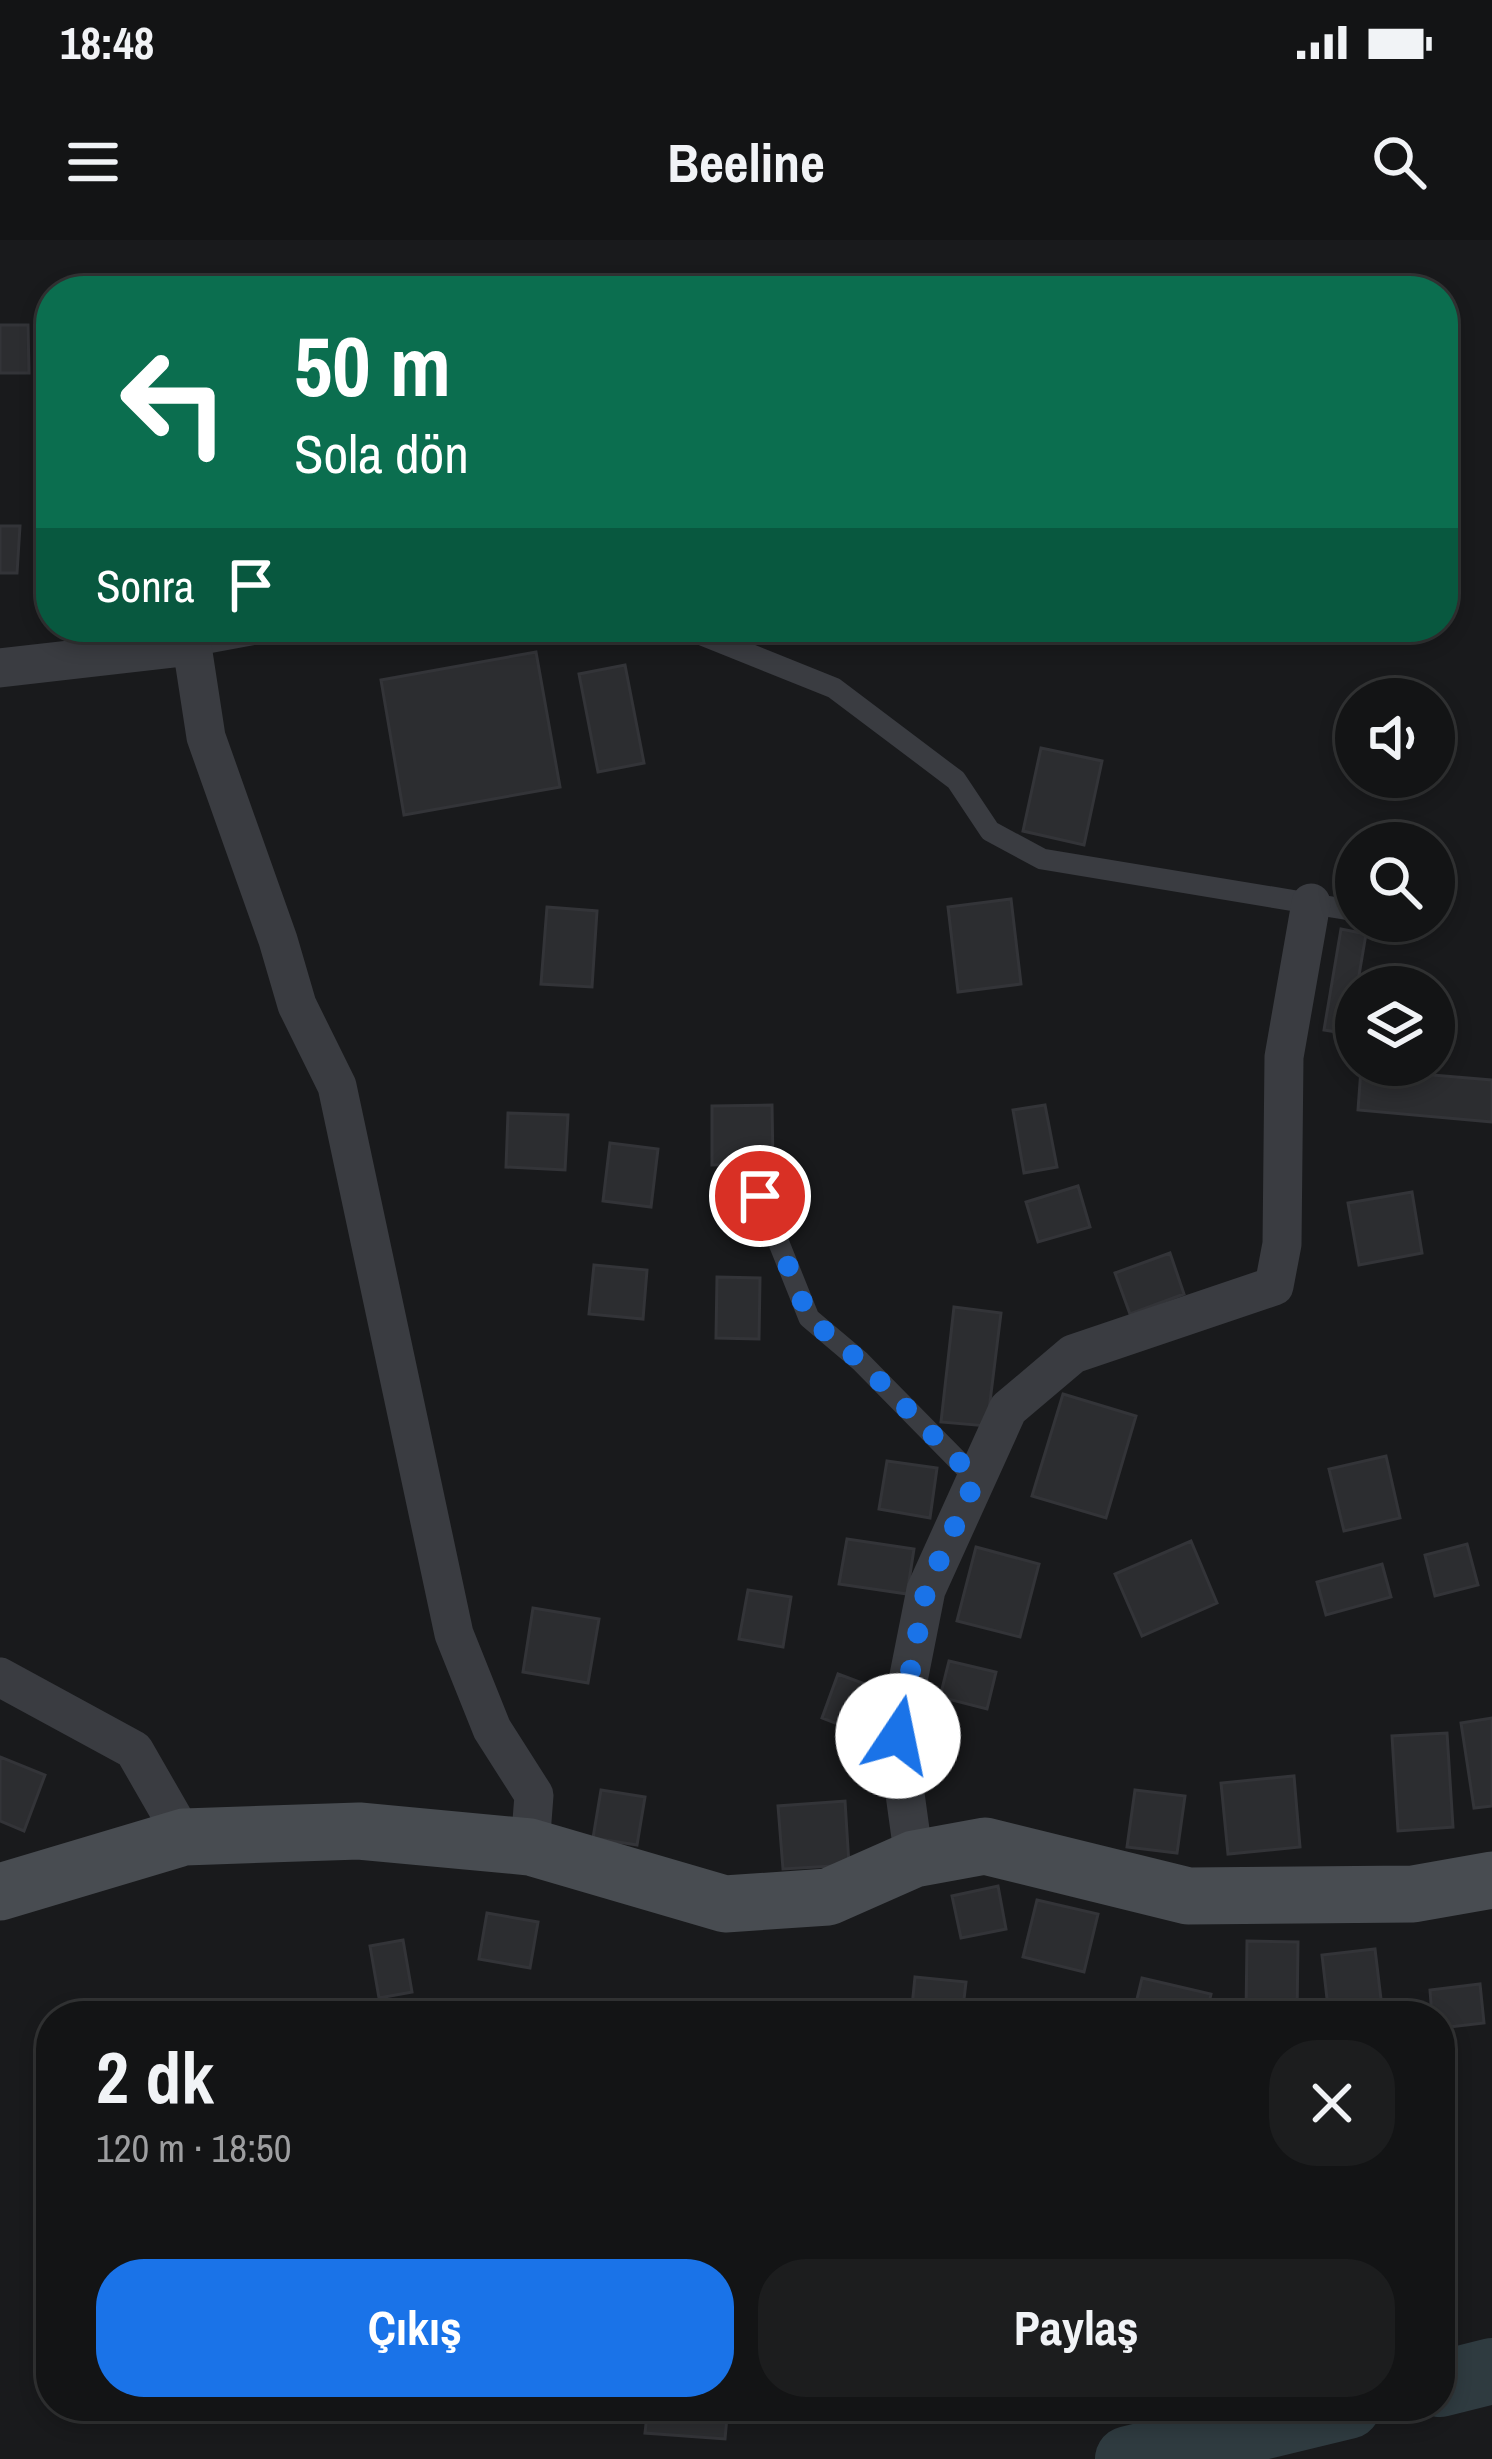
<!DOCTYPE html>
<html lang="tr">
<meta charset="utf-8">
<style>
body{margin:0;font-family:"Archivo Narrow",sans-serif;background:#1c1d1e;color:#f1f3f6;height:100vh;display:flex;flex-direction:column;font-size:45px;white-space:nowrap}
*{box-sizing:border-box;margin:0}
p{font-size:39px;color:#9d9ea0}
.icon{flex:none;width:66px;height:66px;fill:none;stroke:currentColor;stroke-width:2;stroke-linecap:round;stroke-linejoin:round}
.map{position:relative;flex:1;overflow:hidden}
.side{position:absolute;left:36px;top:1761px;width:1419px;height:420px;display:flex;flex-direction:column;background:#131415;border-radius:48px;box-shadow:0 6px 18px #0003,0 0 0 3px #323334}
.side>*{flex:none}
.top-card{position:absolute;left:36px;top:36px;width:1422px;height:366px;border-radius:48px;box-shadow:0 6px 18px #0003,0 0 0 3px #323334;background:#0b6e4f;color:#fff;overflow:hidden}
.controls{position:absolute;left:1335px;top:438px;display:grid;gap:24px}
.controls a{display:grid;place-items:center;width:120px;height:120px;border-radius:50%;background:#131415;box-shadow:0 6px 18px #0003,0 0 0 3px #323334;font-size:60px}
.pin{position:absolute;display:grid;place-items:center;width:102px;height:102px;color:#fff;margin:-51px;border:6px solid #fff;border-radius:50%;box-shadow:0 3px 12px #0007}
.me{position:absolute;width:132px;margin:-66px;rotate:11deg;stroke-linejoin:round;filter:drop-shadow(0 0 9px #0008)}
.turn{display:flex;align-items:center;gap:42px;height:252px;padding:0 60px;font-size:54px}
.turn .icon{width:156px;height:156px;stroke-width:2.5}
.turn b{display:block;font-size:84px;line-height:102px}
.then{display:flex;align-items:center;height:114px;padding:0 60px;background:#0003;gap:24px;font-size:45px}
.round{display:grid;place-items:center;flex:none;width:126px;height:126px;border-radius:48px;background:#1c1d1e}
.headline{display:flex;align-items:center;justify-content:space-between;height:204px;padding:0 60px}
h1{font-size:72px;font-weight:700;line-height:90px}
.cta{display:flex;gap:24px;margin-top:auto;padding:24px 60px}
.cta a{flex:1;height:138px;border-radius:48px;background:#1a73e8;color:#fff;font-size:48px;font-weight:700;line-height:138px;text-align:center}
.cta a+a{background:#1c1d1e;color:#f1f3f6}
.status{display:flex;justify-content:space-between;align-items:center;height:84px;padding:0 60px;background:#131415;direction:ltr}
.status svg{height:33px;fill:currentColor}
header{display:flex;justify-content:space-between;align-items:center;height:156px;padding:0 60px;background:#131415;font-size:54px;font-weight:700}
.map>svg:first-child{display:block}
</style>
<div class="status"><b>18:48</b><svg viewBox="0 0 49 12"><path d="M0 12V9h3v3zM5 12V6h3v6zM10 12V3h3v9zM15 12V0h3v12zM26 1h20v11H26zM47 4h2v5h-2z"/></svg></div>
<header><svg class="icon" aria-label="menu" viewBox="0 0 24 24"><path d="M4 6h16M4 12h16M4 18h16"/></svg>Beeline<svg class="icon" aria-label="search" viewBox="0 0 24 24"><circle cx="10" cy="10" r="6"/><path d="M15 15l6 6"/></svg></header>
<div class="map">
<svg width="1492" height="2219" viewBox="0 0 1492 2219">
<rect width="100%" height="100%" fill="#191a1c"/>
<g fill="none" stroke-linecap="round" stroke-linejoin="round">
<path stroke="#2f3b40" stroke-width="66" d="M1440,2144L1492,2131
M1128,2219L1348,2166"/>
</g>
<path fill="#2c2d30" stroke="#333438" stroke-width="3" d="M0,85H28L29,133H0Z
M0,286H20L17,333H0Z
M536,412L560,547L404,575L381,440Z
M625,425L644,523L598,532L579,434Z
M1041,508L1102,521L1084,605L1023,591Z
M1011,659L1021,744L958,752L948,667Z
M547,667L597,671L592,747L541,744Z
M1341,689L1366,694L1349,794L1324,790Z
M1361,829L1492,840V882L1358,870Z
M772,865L773,924L712,925V866Z
M1045,865L1057,927L1024,933L1013,870Z
M508,873L568,875L565,930L506,927Z
M610,903L658,909L651,967L603,961Z
M1078,946L1090,987L1038,1002L1026,962Z
M1412,952L1422,1013L1359,1025L1348,963Z
M1170,1013L1184,1054L1130,1074L1115,1033Z
M594,1025L647,1030L643,1079L589,1074Z
M717,1037L760,1038L759,1099L716,1098Z
M954,1067L1001,1073L987,1186L941,1182Z
M1063,1154L1136,1176L1106,1278L1032,1256Z
M1386,1216L1400,1278L1344,1291L1329,1229Z
M887,1221L937,1228L930,1278L879,1269Z
M847,1299L914,1309L907,1354L839,1344Z
M1191,1301L1217,1363L1142,1396L1115,1334Z
M1467,1304L1478,1345L1435,1356L1425,1315Z
M976,1307L1039,1324L1020,1397L957,1381Z
M1382,1324L1391,1357L1326,1375L1317,1342Z
M748,1350L791,1357L783,1407L739,1399Z
M533,1368L599,1379L588,1443L523,1432Z
M949,1421L996,1432L987,1469L940,1457Z
M838,1434L884,1451L866,1495L822,1478Z
M1492,1478V1566L1474,1568L1461,1483Z
M1447,1493L1453,1587L1398,1591L1392,1496Z
M0,1517L45,1535L24,1591L0,1581Z
M1294,1536L1300,1607L1228,1614L1221,1543Z
M601,1550L645,1557L637,1605L593,1598Z
M1135,1550L1185,1556L1177,1613L1127,1607Z
M845,1561L849,1625L783,1629L778,1566Z
M998,1646L1006,1689L961,1698L952,1656Z
M1037,1660L1098,1674L1084,1732L1023,1717Z
M487,1673L538,1682L530,1728L479,1719Z
M403,1700L412,1752L379,1758L370,1706Z
M1247,1701L1298,1702L1297,1776H1246Z
M1375,1709L1383,1776H1329L1322,1715Z
M915,1737L966,1742L962,1776H911Z
M1142,1738L1211,1754L1206,1776H1133Z
M1480,1744L1484,1783L1440,1788V1776H1432L1430,1750Z
M648,2166H728L725,2199L645,2193Z"/>
<g fill="none" stroke-linecap="round" stroke-linejoin="round">
<path stroke="#3a3c41" stroke-width="21" d="M682,387L834,448L956,540L990,591L1042,619L1356,671
M192,406L293,387
M760,956L809,1078L860,1121L976,1239"/>
<path stroke="#3a3c41" stroke-width="39" d="M0,428L192,406L206,497L278,700L297,765L337,846L454,1394L492,1489L534,1555L530,1607
M0,1437L134,1510L184,1597
M914,1619L897,1496L926,1350L1008,1169L1073,1114L1274,1046L1282,1004L1284,817L1311,663"/>
<path stroke="#484c51" stroke-width="57" d="M0,1652L184,1597L359,1591L530,1607L725,1664L828,1657L914,1619L985,1606L1188,1656L1413,1654L1492,1640"/>
</g>
<g fill="none" stroke-linecap="round" stroke-linejoin="round">
<path stroke="#1a73e8" stroke-width="21" stroke-dasharray="0 37.8" d="M760,956L809,1078L860,1121L976,1239L926,1350L898,1496"/>
</g>
</svg>
<div class="controls">
<a><svg class="icon" aria-label="sound" viewBox="0 0 24 24"><path d="M4 9h4l5-4v14l-5-4H4zM17 9q2 3 0 6"/></svg></a>
<a><svg class="icon" aria-label="search" viewBox="0 0 24 24"><circle cx="10" cy="10" r="6"/><path d="M15 15l6 6"/></svg></a>
<a><svg class="icon" aria-label="layers" viewBox="0 0 24 24"><path d="M12 4l9 5-9 5-9-5zM3 14l9 5 9-5"/></svg></a>
</div>
<div class="pin" style="left:760px;top:956px;background:#d93025"><svg class="icon" aria-label="arrive" viewBox="0 0 24 24"><path d="M6 21V4h12l-3 4 3 4H6"/></svg></div>
<svg class="me" style="left:898px;top:1496px" viewBox="-20 -20 40 40"><circle r="19" fill="#fff"/><path d="M0-13L10 11 0 6-10 11z" fill="#1a73e8"/></svg>
<div class="top-card">
<div class="turn"><svg class="icon" aria-label="left" viewBox="0 0 24 24"><path d="M17 20v-9H6M10 6l-5 5 5 5"/></svg><div><b>50 m</b>Sola dön</div></div>
<div class="then">Sonra<svg class="icon" aria-label="arrive" viewBox="0 0 24 24"><path d="M6 21V4h12l-3 4 3 4H6"/></svg></div>
</div>
<section class="side">
<div class="headline"><div><h1>2 dk</h1><p>120 m · 18:50</p></div><a class="round"><svg class="icon" aria-label="close" viewBox="0 0 24 24"><path d="M6 6l12 12M18 6L6 18"/></svg></a></div>
<div class="cta"><a>Çıkış</a><a>Paylaş</a></div>
</section>
</div>
